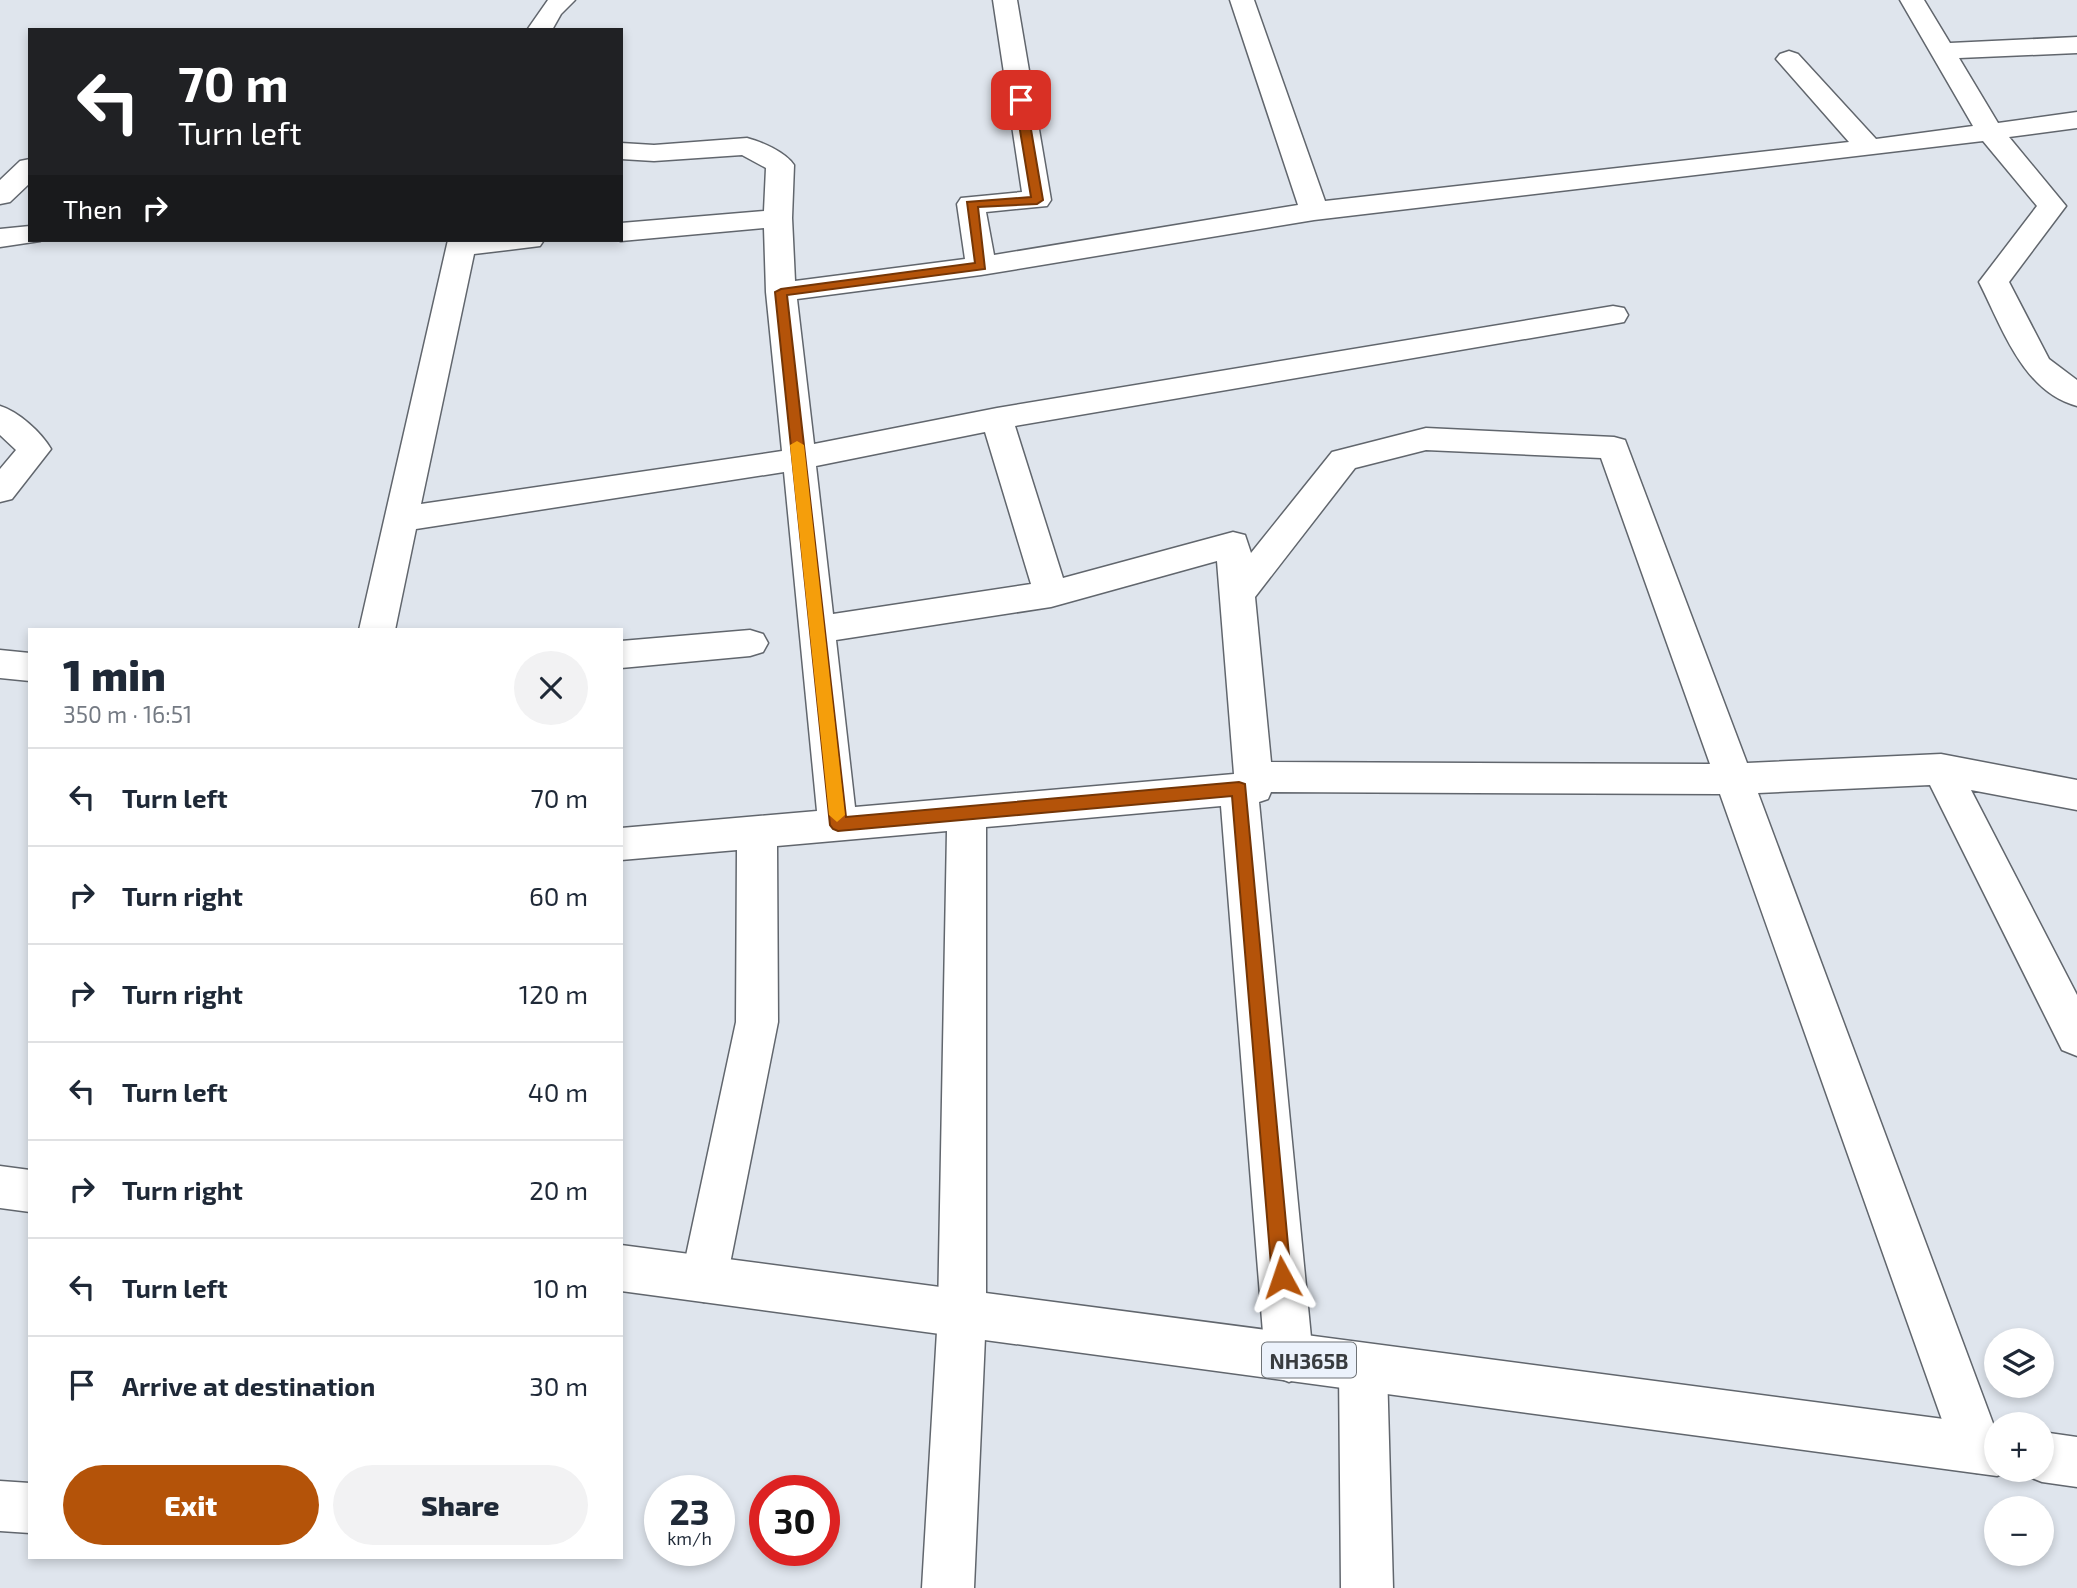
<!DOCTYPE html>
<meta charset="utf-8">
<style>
body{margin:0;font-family:"Exo 2",sans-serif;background:#f2f2f3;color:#1f2937;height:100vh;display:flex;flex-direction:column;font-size:26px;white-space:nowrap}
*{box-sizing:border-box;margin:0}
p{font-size:23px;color:#747a83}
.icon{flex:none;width:38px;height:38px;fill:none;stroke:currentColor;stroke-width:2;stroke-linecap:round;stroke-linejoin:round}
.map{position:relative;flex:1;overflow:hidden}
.details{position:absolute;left:28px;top:628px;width:595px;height:931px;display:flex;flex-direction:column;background:#fff;border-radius:0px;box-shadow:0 4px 10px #0003}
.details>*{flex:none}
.banner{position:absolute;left:28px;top:28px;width:595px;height:214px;border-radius:0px;box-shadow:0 4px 10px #0003;background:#202124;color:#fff;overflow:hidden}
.tools{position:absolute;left:1984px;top:1328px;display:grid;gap:14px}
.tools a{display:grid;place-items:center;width:70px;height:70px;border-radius:50%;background:#fff;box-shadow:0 4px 10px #0003;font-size:35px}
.speed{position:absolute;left:644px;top:1475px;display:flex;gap:14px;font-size:35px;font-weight:700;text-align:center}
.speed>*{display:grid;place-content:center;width:91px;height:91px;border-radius:50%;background:#fff;box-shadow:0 4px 10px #0003;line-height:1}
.speed small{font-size:18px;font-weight:400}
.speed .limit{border:10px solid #d22;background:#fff;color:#111}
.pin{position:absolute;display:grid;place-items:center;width:60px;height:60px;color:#fff;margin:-30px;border-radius:14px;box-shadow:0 4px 10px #0006}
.me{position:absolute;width:77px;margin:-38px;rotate:355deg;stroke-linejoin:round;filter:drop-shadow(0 0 5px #0008)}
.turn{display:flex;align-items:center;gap:24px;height:147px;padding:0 35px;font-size:32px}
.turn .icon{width:91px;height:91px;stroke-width:2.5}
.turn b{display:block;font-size:49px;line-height:60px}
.then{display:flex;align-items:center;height:66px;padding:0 35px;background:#0003;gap:14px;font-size:26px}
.round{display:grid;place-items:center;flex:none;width:74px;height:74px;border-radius:37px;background:#f2f2f3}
.summary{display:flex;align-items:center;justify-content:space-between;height:119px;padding:0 35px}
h1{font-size:42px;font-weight:800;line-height:52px}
.button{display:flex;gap:14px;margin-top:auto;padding:14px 35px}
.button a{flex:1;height:80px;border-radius:42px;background:#b45309;color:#fff;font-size:28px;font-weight:800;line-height:80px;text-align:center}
.button a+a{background:#f2f2f3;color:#1f2937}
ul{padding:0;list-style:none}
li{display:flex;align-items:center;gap:21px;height:98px;padding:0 35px;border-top:2px solid #e0e1e3}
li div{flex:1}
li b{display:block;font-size:26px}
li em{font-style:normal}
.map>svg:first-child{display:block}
</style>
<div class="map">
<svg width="2077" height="1588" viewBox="0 0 2077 1588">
<rect width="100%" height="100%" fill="#dfe5ed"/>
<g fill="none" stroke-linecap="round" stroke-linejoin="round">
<defs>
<path id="street" d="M548,0H575L561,14L552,30H527Z
M993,0H1017L1051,200L1047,206L986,212L994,255L1298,205L1230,0H1254L1325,201L1849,142L1776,59L1780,54L1789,51L1798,54L1876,139L1973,126L1900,0H1924L1950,43L2077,37V53L1959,58L1998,123L2077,112V128L2009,137L2066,206L2009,282L2049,359L2077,380V406C2023,392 2002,327 1979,282L2037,206L1983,141L1314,220L981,275L797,299L814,444L997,408L1613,306L1624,308L1628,315L1624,322L1613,324L1015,426L1063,578L1233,532L1245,535L1251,553L1332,452L1426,428L1614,437L1625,440L1747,763L1941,754L2077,780V810L1971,790L2077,995V1056L2062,1050L1930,785L1758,793L1997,1434L1995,1466L1977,1473L1959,1466L1952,1448L1720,794L1271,792L1268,799L1259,802L1313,1358L1306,1375L1289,1382L1272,1375L1265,1358L1221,806L986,827V1314L974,1588H922L938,1314L947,831L777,846L778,1022L727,1279L721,1295L704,1302L687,1295L681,1279L736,1022L737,850L621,860V828L817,811L784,472L416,529L395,630H359L448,240H544L540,246L474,254L421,504L782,451L766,292L764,228L621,241L617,240H621V223L764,211L766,168L742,155L654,161L621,159V143L654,145L747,138C762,142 785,152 794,165L792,218L795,281L965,259L957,204L961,198L1022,192ZM985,432L1031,584L833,614L816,466ZM1426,450L1601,458L1710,764L1271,762L1255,597L1355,468ZM1217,561L1234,774L855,807L836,640L1051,607Z
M30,159V183L10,202L0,204V180L20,161Z
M30,226V240L40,241L0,247V229Z
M0,406C19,412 41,432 51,449L12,499L0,502V469L16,450L0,435Z
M750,630L763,634L768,643L763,652L750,656L621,668V641Z
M0,650L30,653V681L0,678Z
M1363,1344L1380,1351L1387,1368L1393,1588H1341L1339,1368L1346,1351Z
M0,1481L30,1483V1533L0,1531Z"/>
<path id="highway" d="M0,1166L30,1170V1212L0,1208Z
M621,1245L1997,1426V1470H2011L1997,1476L621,1291Z
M2042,1432L2077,1437V1487L2042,1482L2024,1475L2022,1470H2042Z"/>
</defs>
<use href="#street" stroke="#61666d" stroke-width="3"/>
<use href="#highway" stroke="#61666d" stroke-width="3"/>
<use href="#street" fill="#fff" fill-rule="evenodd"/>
<use href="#highway" fill="#fff" fill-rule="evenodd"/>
</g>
<path fill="#b45309" stroke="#753606" stroke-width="2" d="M1021,97L1026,100L1043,200L1037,204L978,207L985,269L787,295L846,817L1239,782L1245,784L1291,1277L1289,1284L1282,1287L1275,1284L1272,1277L1232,796L838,831L833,829L830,825L775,292L781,289L975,263L967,202L1031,197L1015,100Z"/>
<path fill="#f59e0b" d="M797,441L804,445L845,815L837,822L829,815L790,445Z"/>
<g text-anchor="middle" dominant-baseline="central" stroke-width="7" stroke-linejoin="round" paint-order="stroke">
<rect fill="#ecf2fb" stroke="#6f7377" stroke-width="2" x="1262" y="1342.5" width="94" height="35" rx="5"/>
<g font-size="21" font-weight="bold" fill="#393c3f">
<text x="1309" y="1360">NH365B</text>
</g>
</g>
</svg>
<div class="tools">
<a><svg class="icon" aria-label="layers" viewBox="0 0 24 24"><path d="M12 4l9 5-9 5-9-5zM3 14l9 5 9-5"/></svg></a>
<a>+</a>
<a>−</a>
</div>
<div class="speed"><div>23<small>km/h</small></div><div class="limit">30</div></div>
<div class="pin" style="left:1021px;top:100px;background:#d93025"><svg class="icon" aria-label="arrive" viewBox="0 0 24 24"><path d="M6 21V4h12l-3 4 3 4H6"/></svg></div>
<svg class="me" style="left:1282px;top:1277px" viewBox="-20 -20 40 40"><path d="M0-17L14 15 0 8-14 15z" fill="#b45309" stroke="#fff" stroke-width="4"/></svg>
<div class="banner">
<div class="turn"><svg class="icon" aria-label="left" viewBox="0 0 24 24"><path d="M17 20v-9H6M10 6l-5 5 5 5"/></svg><div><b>70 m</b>Turn left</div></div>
<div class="then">Then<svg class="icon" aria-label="right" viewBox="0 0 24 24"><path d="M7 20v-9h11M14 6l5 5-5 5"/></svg></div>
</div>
<section class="details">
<div class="summary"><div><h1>1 min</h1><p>350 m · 16:51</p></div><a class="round"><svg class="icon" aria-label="close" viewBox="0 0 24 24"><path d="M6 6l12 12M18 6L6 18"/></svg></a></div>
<ul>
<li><svg class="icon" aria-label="left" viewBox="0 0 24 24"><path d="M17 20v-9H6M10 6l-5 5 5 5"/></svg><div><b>Turn left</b></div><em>70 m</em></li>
<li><svg class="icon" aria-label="right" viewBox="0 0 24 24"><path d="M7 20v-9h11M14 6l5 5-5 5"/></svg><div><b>Turn right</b></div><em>60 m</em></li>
<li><svg class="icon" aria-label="right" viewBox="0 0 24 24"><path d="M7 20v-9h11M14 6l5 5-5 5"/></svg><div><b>Turn right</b></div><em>120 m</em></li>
<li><svg class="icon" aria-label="left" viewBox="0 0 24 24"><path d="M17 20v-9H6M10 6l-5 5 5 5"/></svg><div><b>Turn left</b></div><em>40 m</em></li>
<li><svg class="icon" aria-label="right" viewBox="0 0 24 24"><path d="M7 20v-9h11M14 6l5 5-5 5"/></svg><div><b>Turn right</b></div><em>20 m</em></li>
<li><svg class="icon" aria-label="left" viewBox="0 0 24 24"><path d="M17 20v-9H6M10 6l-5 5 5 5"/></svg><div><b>Turn left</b></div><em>10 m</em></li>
<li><svg class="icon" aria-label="arrive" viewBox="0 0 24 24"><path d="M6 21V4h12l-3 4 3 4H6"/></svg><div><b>Arrive at destination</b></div><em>30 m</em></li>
</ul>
<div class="button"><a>Exit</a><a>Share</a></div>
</section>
</div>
